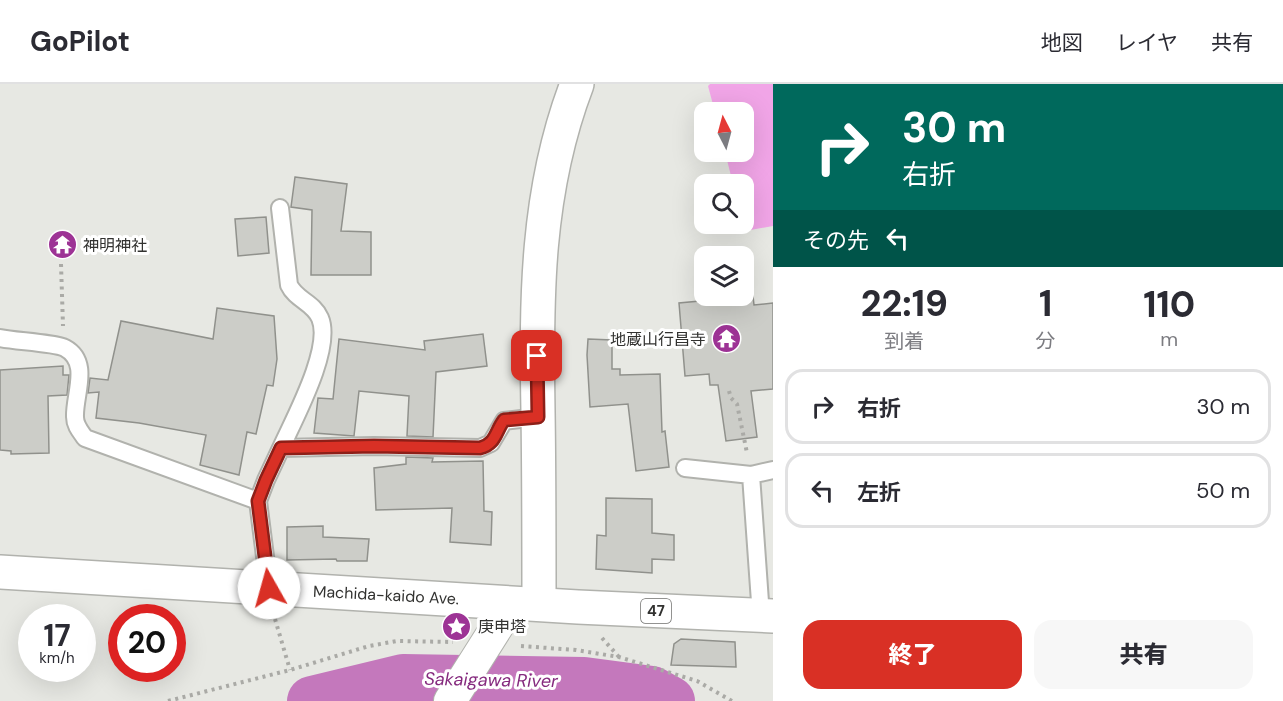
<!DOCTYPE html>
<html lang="ja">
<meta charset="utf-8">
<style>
body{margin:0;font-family:"DM Sans","Noto Sans JP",sans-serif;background:#f7f7f7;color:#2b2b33;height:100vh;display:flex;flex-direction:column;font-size:22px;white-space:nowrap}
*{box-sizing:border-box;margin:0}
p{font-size:20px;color:#7c7c81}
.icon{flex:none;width:33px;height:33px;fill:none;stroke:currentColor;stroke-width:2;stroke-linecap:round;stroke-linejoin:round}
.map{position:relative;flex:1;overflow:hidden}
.side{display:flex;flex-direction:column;background:#fff;width:510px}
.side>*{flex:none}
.guide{background:#00695c;color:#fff;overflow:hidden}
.needle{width:39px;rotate:354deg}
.tools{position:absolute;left:694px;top:18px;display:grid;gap:12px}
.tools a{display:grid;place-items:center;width:60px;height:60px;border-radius:12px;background:#fff;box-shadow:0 6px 24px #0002;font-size:30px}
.speed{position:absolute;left:18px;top:520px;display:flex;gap:12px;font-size:30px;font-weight:700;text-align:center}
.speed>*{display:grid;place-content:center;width:78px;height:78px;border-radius:50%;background:#fff;box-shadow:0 6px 24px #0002;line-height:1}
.speed small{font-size:15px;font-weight:400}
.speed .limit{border:9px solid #d22;background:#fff;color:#111}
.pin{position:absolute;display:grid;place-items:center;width:51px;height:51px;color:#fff;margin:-26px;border-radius:12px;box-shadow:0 3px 9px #0006}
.me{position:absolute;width:66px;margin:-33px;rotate:353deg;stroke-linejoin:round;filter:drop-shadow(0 0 4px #0008)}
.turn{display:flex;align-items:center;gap:21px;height:126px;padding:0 30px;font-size:27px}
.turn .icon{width:78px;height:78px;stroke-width:2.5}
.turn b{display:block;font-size:42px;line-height:51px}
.then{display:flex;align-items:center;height:57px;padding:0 30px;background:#0003;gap:12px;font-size:22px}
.eta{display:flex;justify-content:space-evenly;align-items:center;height:102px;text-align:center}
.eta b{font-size:36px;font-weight:800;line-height:42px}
.primary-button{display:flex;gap:12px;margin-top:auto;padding:12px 30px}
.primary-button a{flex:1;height:69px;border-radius:18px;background:#d93025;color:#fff;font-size:24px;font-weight:800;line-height:69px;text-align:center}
.primary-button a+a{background:#f7f7f7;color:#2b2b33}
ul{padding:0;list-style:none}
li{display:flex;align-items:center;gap:18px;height:75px;margin:0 12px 9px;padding:0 18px;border:3px solid #e1e1e2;border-radius:18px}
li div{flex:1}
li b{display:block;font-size:22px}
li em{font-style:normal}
header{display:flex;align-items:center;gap:36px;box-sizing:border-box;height:84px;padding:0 30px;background:#fff;border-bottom:2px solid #e1e1e2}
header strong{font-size:28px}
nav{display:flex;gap:33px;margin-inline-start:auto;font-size:21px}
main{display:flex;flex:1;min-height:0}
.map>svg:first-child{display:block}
</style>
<header>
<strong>GoPilot</strong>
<nav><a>地図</a><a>レイヤ</a><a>共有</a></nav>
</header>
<main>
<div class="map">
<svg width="773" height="617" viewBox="0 0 773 617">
<rect width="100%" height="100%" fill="#e7e8e3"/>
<path fill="#f1a5e7" d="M710,0H773V142L745,147L743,140L744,100H733L725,68H744V28H715L708,2Z"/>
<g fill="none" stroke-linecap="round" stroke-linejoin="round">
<path stroke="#c478bc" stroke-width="50" d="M312,617L403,595L584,598L652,607L670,617"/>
</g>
<path fill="#cccdc8" stroke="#90918c" stroke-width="1.5" d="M295,93L347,100L341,147L371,148V191H311L312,126L291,123Z
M266,133L269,169L238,172L235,135Z
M753,212L754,221L773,219V305L751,307L757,353L726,357L718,301H710L709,290L685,292L679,219Z
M217,224L274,232L277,275L273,302L267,301L256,350L247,348L239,391L200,381L206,351L139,339L96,334L99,308L88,309L90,294L108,296L121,237L213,255Z
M483,250L487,282L436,288L433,353L407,352L409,312L359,307L354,352L314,349L318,314L333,315L339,255L425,266L424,257Z
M588,255L612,256V285H620V291L660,290L662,348L665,347L669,383L636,387L628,320L590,323L587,271Z
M63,282V291H69L67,311L48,312L49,369L11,370V367L0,366V286Z
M406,373L433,374L432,378L483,377L484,427L492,428L491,461L450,458L452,424L376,426L374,384L406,380Z
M606,414L652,415V449L674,451V476L652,475V489L596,485L597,451L606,452Z
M323,442V453L369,455L367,477H337L336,475L287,476V443Z
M681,555L735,558L736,583L671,581L674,560Z"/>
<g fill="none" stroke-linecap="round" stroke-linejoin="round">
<defs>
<path id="lane" d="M280,124L289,201C296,216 313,218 320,234C333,264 294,335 281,364
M0,254C13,257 56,259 65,264C91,278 74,311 75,333C75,342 81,348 85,354L258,417
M685,384L751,391
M269,504L258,417L266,396L281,364L374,362L480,364L491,359L504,337L538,333
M761,532L751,391L773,386"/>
<path id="street" d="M450,617L512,519"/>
<path id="secondary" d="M539,520C539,456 539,392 538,328C536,215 536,107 577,0"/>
<path id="primary" d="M0,488L578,523L773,532"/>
</defs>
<use href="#lane" stroke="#b1b2ad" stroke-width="20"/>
<use href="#street" stroke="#b1b2ad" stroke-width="34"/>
<use href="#secondary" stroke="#b1b2ad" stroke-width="36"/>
<use href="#primary" stroke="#b1b2ad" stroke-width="36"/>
<path stroke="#aaaaa6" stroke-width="4" stroke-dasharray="3 4.5" stroke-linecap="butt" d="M61,180L63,242
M729,307L731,314L737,320L747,369
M275,535L290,586
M602,554L619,573
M521,562L576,566L619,573L697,597L732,617
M168,617L290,586L369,562L397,557L453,558"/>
<use href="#lane" stroke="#fff" stroke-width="16"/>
<use href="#street" stroke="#fff" stroke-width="32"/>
<use href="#secondary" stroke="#fff" stroke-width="33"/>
<use href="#primary" stroke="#fff" stroke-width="33"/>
</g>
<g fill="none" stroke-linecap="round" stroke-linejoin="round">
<defs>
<path id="route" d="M269,504L258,417L266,396L281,364L374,362L480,364C496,360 495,348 504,336L538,333L537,272"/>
</defs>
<use href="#route" stroke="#8d1f18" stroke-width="15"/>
<use href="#route" stroke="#d93025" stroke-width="10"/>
</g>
<defs>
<symbol id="temple-disc" viewBox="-11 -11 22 22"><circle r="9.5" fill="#9d3395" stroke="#fff"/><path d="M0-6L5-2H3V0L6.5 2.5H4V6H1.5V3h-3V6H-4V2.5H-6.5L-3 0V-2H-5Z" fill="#fff"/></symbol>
<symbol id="sight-disc" viewBox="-11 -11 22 22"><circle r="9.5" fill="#9d3395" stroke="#fff"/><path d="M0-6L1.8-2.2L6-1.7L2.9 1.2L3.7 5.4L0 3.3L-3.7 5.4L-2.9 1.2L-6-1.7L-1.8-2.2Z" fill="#fff"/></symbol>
</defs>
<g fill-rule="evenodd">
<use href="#temple-disc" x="46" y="144" width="33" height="33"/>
<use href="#temple-disc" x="710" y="238" width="33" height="33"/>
<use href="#sight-disc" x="440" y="526" width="33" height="33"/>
</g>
<g text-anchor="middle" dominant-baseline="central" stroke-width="6" stroke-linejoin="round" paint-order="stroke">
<rect fill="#fff" stroke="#70706e" stroke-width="1.5" x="641" y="515" width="30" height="24" rx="4.5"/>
<g font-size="15" font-weight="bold" fill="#323230">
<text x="656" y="527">47</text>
</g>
<g font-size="16" fill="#323230" stroke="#fff" text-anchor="start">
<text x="83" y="161">神明神社</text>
<text x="706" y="255" text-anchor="end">地蔵山行昌寺</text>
<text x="478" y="542">庚申塔</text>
</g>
<g font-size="16" fill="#323230" stroke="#fff">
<text transform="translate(386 511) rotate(3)">Machida-kaido Ave.</text>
</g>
<g font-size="18" font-style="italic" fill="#852a7e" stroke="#fff">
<text transform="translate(491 596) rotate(1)">Sakaigawa River</text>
</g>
</g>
</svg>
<div class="tools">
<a><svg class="needle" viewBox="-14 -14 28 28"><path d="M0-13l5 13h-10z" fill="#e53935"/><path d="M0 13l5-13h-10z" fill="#7c7c81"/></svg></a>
<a><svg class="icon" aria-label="search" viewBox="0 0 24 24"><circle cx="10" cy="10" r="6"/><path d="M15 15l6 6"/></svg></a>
<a><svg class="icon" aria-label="layers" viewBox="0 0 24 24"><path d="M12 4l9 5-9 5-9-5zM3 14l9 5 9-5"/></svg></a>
</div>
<div class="speed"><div>17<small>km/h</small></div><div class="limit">20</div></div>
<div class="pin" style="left:537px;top:272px;background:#d93025"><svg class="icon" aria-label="arrive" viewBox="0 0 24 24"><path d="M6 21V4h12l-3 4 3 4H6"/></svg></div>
<svg class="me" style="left:269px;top:504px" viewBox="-20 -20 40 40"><circle r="19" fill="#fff"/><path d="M0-13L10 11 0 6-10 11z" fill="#d93025"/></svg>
</div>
<section class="side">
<div class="guide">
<div class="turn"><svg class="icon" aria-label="right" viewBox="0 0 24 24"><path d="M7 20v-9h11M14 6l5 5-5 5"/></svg><div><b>30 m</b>右折</div></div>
<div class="then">その先<svg class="icon" aria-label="left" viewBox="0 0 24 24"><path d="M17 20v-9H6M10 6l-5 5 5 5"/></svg></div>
</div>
<div class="eta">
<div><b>22:19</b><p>到着</p></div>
<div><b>1</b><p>分</p></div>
<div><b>110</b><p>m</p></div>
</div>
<ul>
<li><svg class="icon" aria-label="right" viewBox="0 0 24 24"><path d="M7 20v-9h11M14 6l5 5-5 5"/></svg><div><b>右折</b></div><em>30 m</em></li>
<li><svg class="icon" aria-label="left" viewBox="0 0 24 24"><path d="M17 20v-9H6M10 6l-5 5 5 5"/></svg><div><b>左折</b></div><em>50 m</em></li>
</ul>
<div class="primary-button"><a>終了</a><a>共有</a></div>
</section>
</main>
